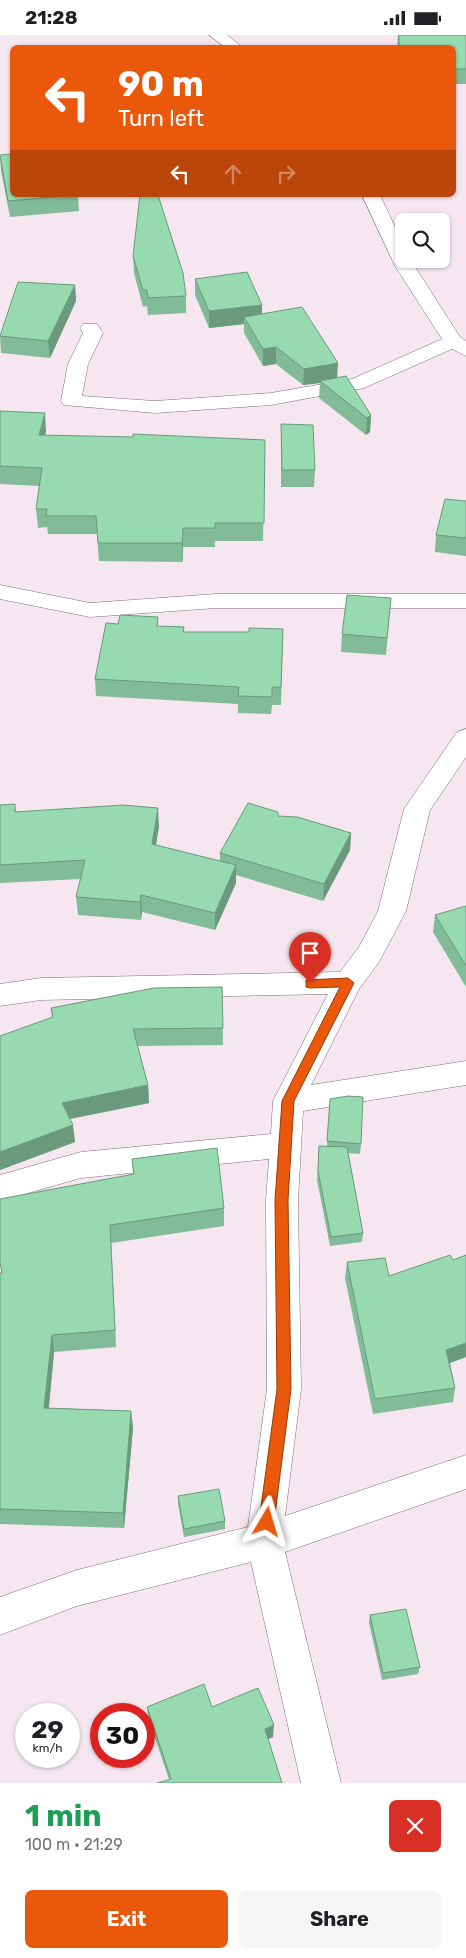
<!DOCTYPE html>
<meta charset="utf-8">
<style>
body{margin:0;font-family:Rubik,sans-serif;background:#f6f6f6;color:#202124;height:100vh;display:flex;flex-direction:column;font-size:19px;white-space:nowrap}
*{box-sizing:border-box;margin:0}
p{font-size:16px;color:#757577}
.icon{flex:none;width:28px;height:28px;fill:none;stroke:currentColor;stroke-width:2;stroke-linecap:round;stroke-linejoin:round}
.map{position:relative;height:1748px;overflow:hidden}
.drawer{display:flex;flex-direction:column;background:#fff;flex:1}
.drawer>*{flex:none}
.guide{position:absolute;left:10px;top:10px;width:446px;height:152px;border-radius:8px;box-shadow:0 1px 4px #0004;background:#ea580c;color:#fff;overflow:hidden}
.tools{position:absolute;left:395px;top:178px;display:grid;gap:10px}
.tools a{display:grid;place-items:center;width:55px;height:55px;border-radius:8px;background:#fff;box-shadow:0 1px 4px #0004;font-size:25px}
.speed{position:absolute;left:15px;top:1668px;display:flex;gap:10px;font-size:25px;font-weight:700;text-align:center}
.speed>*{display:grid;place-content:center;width:65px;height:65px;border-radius:50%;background:#fff;box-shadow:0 1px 4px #0004;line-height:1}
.speed small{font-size:12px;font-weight:400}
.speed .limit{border:8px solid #d22;background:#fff;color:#111}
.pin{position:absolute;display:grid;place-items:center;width:42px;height:42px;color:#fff;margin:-51px -21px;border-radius:50% 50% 50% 0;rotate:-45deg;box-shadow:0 0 5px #0007}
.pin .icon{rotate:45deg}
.me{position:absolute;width:55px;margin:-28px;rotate:7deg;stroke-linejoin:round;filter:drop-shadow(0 0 4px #0008)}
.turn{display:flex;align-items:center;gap:18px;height:105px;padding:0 25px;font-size:22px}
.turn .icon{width:65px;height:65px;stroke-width:2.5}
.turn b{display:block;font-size:35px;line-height:42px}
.lanes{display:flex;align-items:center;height:48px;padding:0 25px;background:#0003;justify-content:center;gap:25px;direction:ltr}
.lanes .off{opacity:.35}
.round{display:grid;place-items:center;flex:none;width:52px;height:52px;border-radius:8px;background:#f6f6f6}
.overview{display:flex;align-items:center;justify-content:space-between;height:85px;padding:0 25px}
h1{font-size:30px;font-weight:700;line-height:38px;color:#1e9e55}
.primary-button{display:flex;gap:10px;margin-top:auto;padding:10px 25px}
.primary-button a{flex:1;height:58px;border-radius:8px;background:#ea580c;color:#fff;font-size:20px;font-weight:700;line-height:58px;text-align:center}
.primary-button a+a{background:#f6f6f6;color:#202124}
.status{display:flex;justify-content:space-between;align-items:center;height:35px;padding:0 25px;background:#fff;direction:ltr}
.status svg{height:14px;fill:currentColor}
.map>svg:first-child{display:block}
</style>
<div class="status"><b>21:28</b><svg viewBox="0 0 49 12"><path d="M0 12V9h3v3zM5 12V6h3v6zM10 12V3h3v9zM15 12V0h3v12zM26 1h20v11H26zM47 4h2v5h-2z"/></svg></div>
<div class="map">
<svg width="466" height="1748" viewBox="0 0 466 1748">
<rect width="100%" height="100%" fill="#f6e6f0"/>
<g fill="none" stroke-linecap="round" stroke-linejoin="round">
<defs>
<path id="minor" d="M209,0H227L242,12H225Z
M362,160H380L404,211V224H410L460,302L466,306V321L452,314L364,353L271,370L155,378L64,370L61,366L68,329L83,298L80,293L83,289H97L103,298L88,329L82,361L155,366L271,358L352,344L442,304L395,231Z
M0,550L90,568L216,559H466V573H216L90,582L0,564Z
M466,694V722L430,775L406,876L379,927L359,954L311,1050L466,1026V1050L303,1076L298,1165L301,1354L285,1481L466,1420V1454L285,1517L341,1748H301L251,1527L77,1571L0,1600V1562L77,1535L248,1492L267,1354L266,1165L269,1124L81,1143L0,1166V1140L81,1117L271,1099L273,1066L328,959L41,965L0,971V949L41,943L340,937L359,912L378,876L404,774L457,697Z"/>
</defs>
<use href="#minor" stroke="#7d6f78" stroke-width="1"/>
<use href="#minor" fill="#fff" fill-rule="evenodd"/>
</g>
<path fill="#82bb97" d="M398,0H466V49H454V12H397Z
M0,120L78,160L79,176L10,182L1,136Z
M133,221L186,261V278L148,280L147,271L143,272L134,238Z
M195,244L262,279L337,343L371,380L370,397L366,400L319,363L320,348L303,350L276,329L263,331L244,298V289L209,293L195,260Z
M75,250L76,266L50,323L1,318L0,299Z
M0,376L46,396L45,401L265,405L263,506H215V512H183V527L99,526L97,499H48L47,492L38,493L36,474L39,451L0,449Z
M281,389L315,435L314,452H281Z
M466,466V521L435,517L436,500Z
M391,563L386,620L341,617L342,599Z
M158,582V591L184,592V597H249L283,594L281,670H272L271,679L238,678V669L96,661L95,644L118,589Z
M15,769L16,777L159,791L156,810L220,826V818L278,781L351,798L350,815L323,866L236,840V848L215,895L142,877L141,885L78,880L76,862L81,844L0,848V770Z
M466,871V952L433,897L435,880Z
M222,952L223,1010L137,1011L148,1050L149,1068L70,1084L75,1107L0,1135L52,983L51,973Z
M330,1064L361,1109L360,1119L348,1118L363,1198L362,1207L330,1211L317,1145L319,1111H327Z
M132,1124L224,1173V1191L111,1208L116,1312L54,1317L49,1373L131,1376L133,1393L124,1493L0,1489V1238H2L133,1139Z
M466,1220V1322L450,1328L455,1353L453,1367L373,1379L345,1243L347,1227L389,1241L453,1225Z
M178,1461L225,1486V1494L184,1502L178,1469Z
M370,1580L420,1632L418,1639L382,1645L369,1588Z
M147,1672H212L273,1702L169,1744L148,1683Z"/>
<path fill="#6a997b" d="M75,250L76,266L50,323L48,306Z
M262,270V286L244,282V289L209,293V276Z
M276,312V329L263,331V314Z
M338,328L337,345L320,346V348L303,350L304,334Z
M45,378L46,396L40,419L39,400Z
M371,380L370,397L366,400L367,383Z
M183,493V527L182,508Z
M158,773L159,791L153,827L152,809Z
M351,798L350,815L323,866L324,849Z
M236,830V848L215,895V878Z
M141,860L142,877L141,885L140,867Z
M148,1050L149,1068L64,1085L62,1068Z
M73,1090L75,1107L0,1135V1117Z
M110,1190L111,1208L116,1312L115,1295Z
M52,1300L54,1317L47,1389L44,1373Z
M466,1308V1322L444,1330L446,1315Z
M131,1376L133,1393L124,1493L123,1478Z
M274,1690L273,1702L264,1706L265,1694Z"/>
<path fill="#97dab0" stroke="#6a997b" d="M399,0H466V34H454V12H399Z
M12,119V160H74L8,166L0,120Z
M140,160H158L183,238L186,261L148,263L147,255H143L133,221Z
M247,237L262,270L209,276L195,244Z
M18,247L75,250L48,306L0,301Z
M302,272L338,328L304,334L276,312L263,314L244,282Z
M346,341L371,380L367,383L320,346Z
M0,376L45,378L39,400L133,402V399L265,405L264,488H215V493H183L182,508H98L96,481H46L47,474H36L42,433L0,431Z
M281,389L313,390L315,435H282Z
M445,464L466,466V503L436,500Z
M347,560L391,563L387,603L342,599Z
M120,580L158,582L157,591L184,592L183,597H249V593L283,594L281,652H272V662L238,661L239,652L95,644L106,588L118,589Z
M248,768L278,777V781L297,782L351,798L324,849L220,818Z
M15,769V777L123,770L158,773L152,809L236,830L215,878L141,860L140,867L76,862L85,825L0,830V770Z
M466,871V931L435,880Z
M222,952L223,993L133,994L148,1050L62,1068L73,1090L0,1117V1001L53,982L51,973L154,953Z
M348,1061L363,1062L361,1109L327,1106L330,1064Z
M319,1111L347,1112L363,1198L331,1202L318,1136Z
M217,1113L224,1173L110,1190L115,1295L52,1300L44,1373L131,1376L123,1478L0,1474V1238H2L0,1227V1164L134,1139L132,1124Z
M450,1220L453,1225L466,1220V1308L446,1315L455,1353L375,1364L347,1227L385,1223L389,1241Z
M219,1454L225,1486L184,1494L178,1461Z
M406,1574L420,1632L383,1638L370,1580Z
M204,1649L212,1672L258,1653L274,1690L265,1694L282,1748H157L171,1744L147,1672Z"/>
<path fill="#ea580c" stroke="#983908" d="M348,943L354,948L294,1066L288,1165L291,1354L274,1487L272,1492L267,1495L262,1492L259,1487L277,1354L275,1165L282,1066L340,952L310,953L306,952V945Z"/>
</svg>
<div class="tools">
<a><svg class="icon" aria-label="search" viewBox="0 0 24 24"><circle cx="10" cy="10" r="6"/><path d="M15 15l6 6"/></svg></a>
</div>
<div class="speed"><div>29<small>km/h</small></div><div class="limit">30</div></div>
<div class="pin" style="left:310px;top:948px;background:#d93025"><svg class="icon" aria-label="arrive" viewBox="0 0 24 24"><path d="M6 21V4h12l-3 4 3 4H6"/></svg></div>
<svg class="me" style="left:267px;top:1487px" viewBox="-20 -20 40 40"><path d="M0-17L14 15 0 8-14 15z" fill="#ea580c" stroke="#fff" stroke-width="4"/></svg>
<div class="guide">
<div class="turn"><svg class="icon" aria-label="left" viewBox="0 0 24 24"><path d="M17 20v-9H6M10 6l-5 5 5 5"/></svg><div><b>90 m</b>Turn left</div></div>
<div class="lanes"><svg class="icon" aria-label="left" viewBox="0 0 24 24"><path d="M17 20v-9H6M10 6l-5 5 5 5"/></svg><svg class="icon off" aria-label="ahead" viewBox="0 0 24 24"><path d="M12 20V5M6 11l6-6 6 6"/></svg><svg class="icon off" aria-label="right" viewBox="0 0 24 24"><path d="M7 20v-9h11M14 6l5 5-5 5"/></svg></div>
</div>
</div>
<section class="drawer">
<div class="overview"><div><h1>1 min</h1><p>100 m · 21:29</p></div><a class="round" style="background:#d93025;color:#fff"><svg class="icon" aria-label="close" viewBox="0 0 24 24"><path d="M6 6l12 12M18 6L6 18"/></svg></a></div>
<div class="primary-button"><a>Exit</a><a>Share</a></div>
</section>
